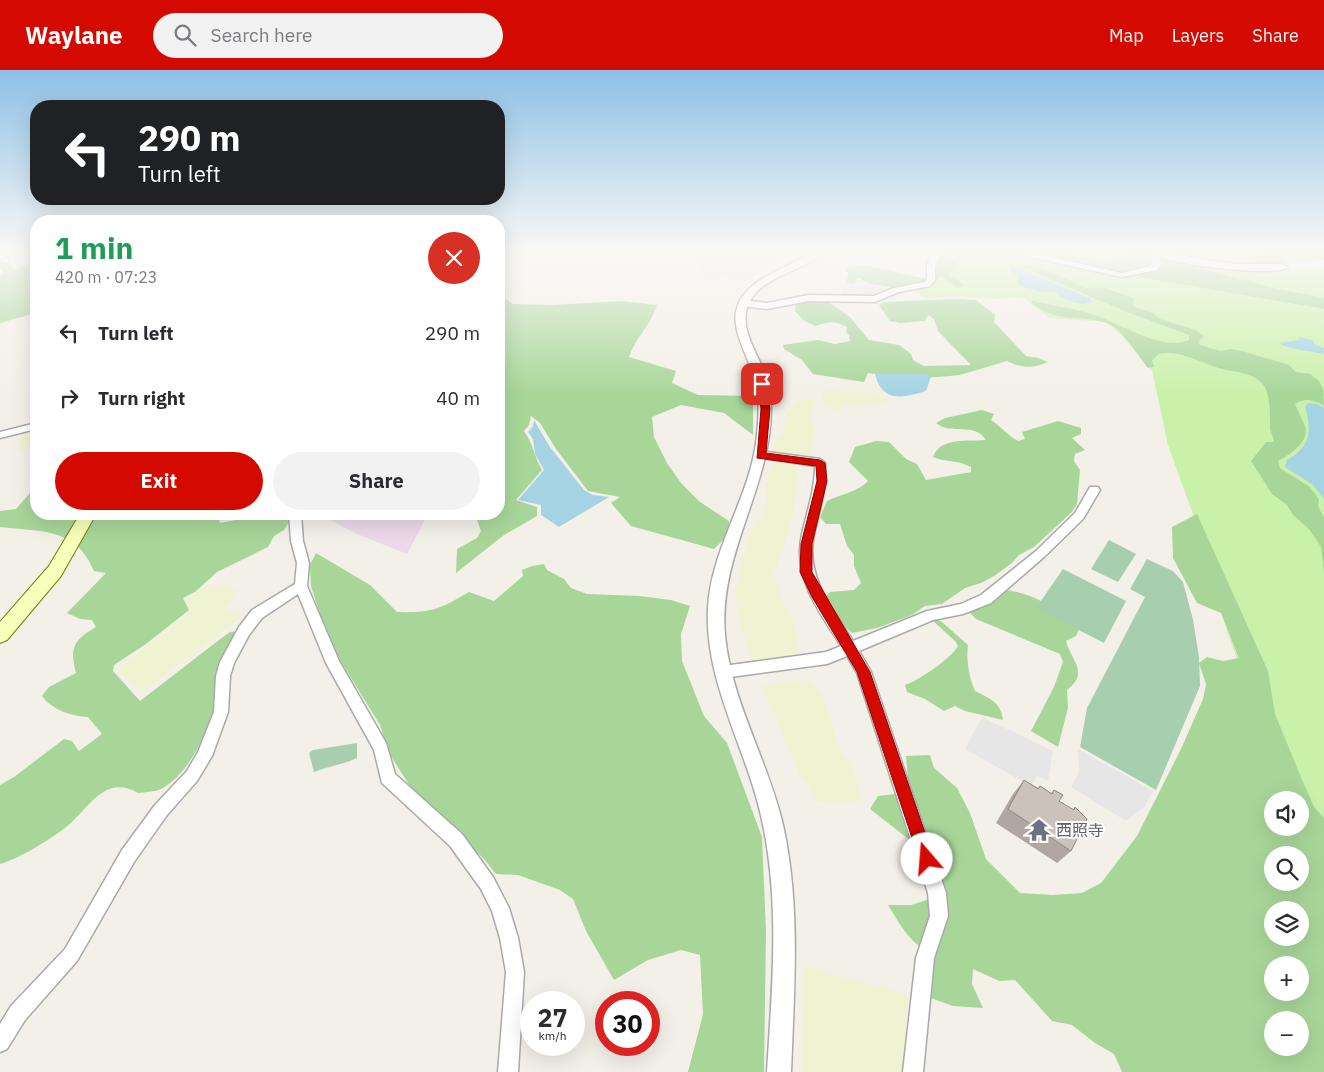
<!DOCTYPE html>
<meta charset="utf-8">
<style>
body{margin:0;font-family:"IBM Plex Sans","Noto Sans JP",sans-serif;background:#f2f2f3;color:#2b2b33;height:100vh;display:flex;flex-direction:column;font-size:19px;white-space:nowrap}
*{box-sizing:border-box;margin:0}
p{font-size:16px;color:#7c7c81}
.icon{flex:none;width:28px;height:28px;fill:none;stroke:currentColor;stroke-width:2;stroke-linecap:round;stroke-linejoin:round}
.map{position:relative;flex:1;overflow:hidden}
.side{position:absolute;left:30px;top:145px;width:475px;height:305px;display:flex;flex-direction:column;background:#fff;border-radius:20px;box-shadow:0 5px 20px #0002}
.side>*{flex:none}
.top-card{position:absolute;left:30px;top:30px;width:475px;height:105px;border-radius:20px;box-shadow:0 5px 20px #0002;background:#202124;color:#fff;overflow:hidden}
.fabs{position:absolute;left:1264px;top:721px;display:grid;gap:10px}
.fabs a{display:grid;place-items:center;width:45px;height:45px;border-radius:50%;background:#fff;box-shadow:0 5px 20px #0002;font-size:25px}
.speed{position:absolute;left:520px;top:921px;display:flex;gap:10px;font-size:25px;font-weight:700;text-align:center}
.speed>*{display:grid;place-content:center;width:65px;height:65px;border-radius:50%;background:#fff;box-shadow:0 5px 20px #0002;line-height:1}
.speed small{font-size:12px;font-weight:400}
.speed .limit{border:8px solid #d22;background:#fff;color:#111}
.pin{position:absolute;display:grid;place-items:center;width:42px;height:42px;color:#fff;margin:-21px;border-radius:10px;box-shadow:0 2px 8px #0006}
.me{position:absolute;width:55px;margin:-28px;rotate:342deg;stroke-linejoin:round;filter:drop-shadow(0 0 4px #0008)}
.turn{display:flex;align-items:center;gap:18px;height:105px;padding:0 25px;font-size:22px}
.turn .icon{width:65px;height:65px;stroke-width:2.5}
.turn b{display:block;font-size:35px;line-height:42px}
.round{display:grid;place-items:center;flex:none;width:52px;height:52px;border-radius:26px;background:#f2f2f3}
.overview{display:flex;align-items:center;justify-content:space-between;height:85px;padding:0 25px}
h1{font-size:30px;font-weight:700;line-height:38px;color:#1e9e55}
.action{display:flex;gap:10px;margin-top:auto;padding:10px 25px}
.action a{flex:1;height:58px;border-radius:30px;background:#d40900;color:#fff;font-size:20px;font-weight:700;line-height:58px;text-align:center}
.action a+a{background:#f2f2f3;color:#2b2b33}
ul{padding:0;list-style:none}
li{display:flex;align-items:center;gap:15px;height:65px;padding:0 25px}
li div{flex:1}
li b{display:block;font-size:19px}
li em{font-style:normal}
header{display:flex;align-items:center;gap:30px;box-sizing:border-box;height:70px;padding:0 25px;background:#d40900;color:#fff}
header strong{font-size:24px}
nav{display:flex;gap:28px;margin-inline-start:auto;font-size:18px}
.search{width:350px;height:45px;background:#f2f2f3;display:flex;align-items:center;gap:12px;box-sizing:border-box;padding:0 18px;border-radius:28px;color:#7c7c81;font-size:19px}
.map>svg:first-child{display:block}
</style>
<header>
<strong>Waylane</strong>
<div class="search"><svg class="icon" aria-label="search" viewBox="0 0 24 24"><circle cx="10" cy="10" r="6"/><path d="M15 15l6 6"/></svg>Search here</div>
<nav><a>Map</a><a>Layers</a><a>Share</a></nav>
</header>
<div class="map">
<svg width="1324" height="1002" viewBox="0 0 1324 1002">
<rect width="100%" height="100%" fill="#f3f0e8"/>
<path fill="#ecd9e8" d="M319,444H428L407,484L357,464Z"/>
<path fill="#eff3d2" d="M824,321L877,323L889,331L844,336L838,341L821,331Z
M797,328L816,331L810,346L814,358L810,387L772,383L774,373L783,364L786,342L796,334Z
M36,359V377L17,380L23,363Z
M774,393L799,395L792,450L777,497L771,498L775,510L779,514L782,532L791,542L799,577L798,585L751,591L741,557L735,523L743,486L751,462L767,437L766,414L771,396Z
M203,515L237,520L230,532L224,538L242,547L143,621L115,600L190,543L181,538Z
M811,610L822,625L840,681L854,700L861,731L814,732L809,714L803,713L795,694L763,616Z
M804,896L908,925L903,1002H802Z"/>
<path fill="#caf1aa" d="M1000,183L1036,186L1122,206L1140,204L1160,194L1161,187L1244,202L1324,196V765L1300,730L1278,706L1227,561L1198,458L1168,375L1152,300L1120,264L1106,252L1049,248L1023,227L999,229L953,226L925,228L908,219L927,215L938,186Z
M1029,183H1147L1153,187L1154,193L1121,204Z"/>
<path fill="#a8d699" fill-rule="evenodd" d="M932,183C975,183 1019,180 1062,183C1088,185 1101,197 1129,186L1127,183H1144L1278,219L1324,228V239L1020,186C998,185 976,184 956,193L955,199L949,202V206L958,209L963,215L962,217H957L941,206L935,213L899,218L871,214L858,208L854,214L846,213L849,203L846,201L847,198L863,195L927,209Z
M1324,183V190L1260,195L1228,184Z
M0,191L9,193L14,200L36,191V243L0,253V206L4,203L0,198Z
M1031,195L1061,206L1085,218H1104L1134,228L1133,236L1153,243L1160,249L1195,260L1204,266L1199,271L1200,275L1220,281L1231,279L1242,281L1289,295L1296,302L1310,304L1319,311L1323,319L1324,336C1316,330 1304,327 1295,334C1297,340 1305,354 1306,359C1307,374 1289,385 1278,391L1280,398L1310,417L1319,429L1318,436L1324,448V503L1321,477L1309,459L1293,445L1287,435L1272,424L1251,391L1266,372H1274C1274,367 1270,362 1270,358C1270,345 1271,323 1262,313C1253,303 1235,302 1222,299C1202,294 1181,279 1159,284L1152,290L1154,297L1148,298C1138,286 1124,262 1111,255C1081,242 1059,256 1031,232L1033,231C1053,236 1074,238 1094,245C1121,253 1161,282 1189,270V265L1127,242L1019,196Z
M499,224L513,234L553,235L621,231L657,235C651,255 635,268 629,287L676,301L672,313L698,325L753,326V365L724,343L681,335L652,347L654,367L667,393L681,413L700,432L729,451L728,465L714,479L631,456L611,433L620,427L588,421L556,379L540,353L531,346L529,355L524,361C533,373 534,387 542,400L516,430L537,437V446L504,465L456,503L457,479L477,468L481,461L475,444H499Z
M816,229L831,231V234L850,247L869,270L899,275L911,284L913,290L924,296L971,295L938,261L934,249L928,245L925,251L900,253L890,251L879,235L885,232L959,229L976,230L995,245L994,252L1026,286L1038,288L1048,292C1034,299 1020,298 1007,291L960,305L938,307L905,308L868,303L864,312L813,304L802,290L784,279L783,275L818,270L835,274L850,271L849,265L846,262L847,257C835,251 829,251 816,256L804,251L795,241L796,233Z
M982,340L994,344L991,350C1002,357 1007,365 1018,371L1025,369L1022,362L1058,351L1081,358V364L1072,368L1085,380L1075,384L1074,391L1080,400L1077,434L1072,442L1034,477L1019,485L1012,493L994,506L981,513L965,518L942,534L925,536L912,545L877,558L852,563L838,550L825,528L830,522L854,520L861,513L854,496V485L847,476L840,454H826L820,447L827,431C841,424 858,422 868,411L849,392L855,377L876,371L889,372L906,389L917,394L926,410L971,402V397C955,389 948,393 933,387C941,366 968,372 986,370C974,351 952,366 936,353L945,348Z
M36,416V444H218L220,453L250,447L255,444H286L289,452L284,460L274,466L268,477L217,502L195,522L183,528L189,540L146,574L114,595L113,601L140,631L219,570L230,562L239,561C225,607 206,695 161,719C155,722 145,722 138,723C103,703 88,741 65,758C49,770 19,789 0,794V715L14,707L64,669L72,671L79,681L102,664L88,647C71,646 52,640 42,626L49,617L76,603C69,577 74,570 96,557L92,550L80,549L67,543L106,503L94,501C76,457 41,462 0,457V441L16,439Z
M1197,444L1268,601L1275,644L1298,700L1314,737L1324,748V1002H1122L1114,984L1095,973L1072,955L1052,951L1015,910L999,911L973,899L972,914L983,938L953,936L925,926L933,884C909,873 902,857 888,835H911L933,828L920,799L911,771L870,739L878,726L894,724L908,708L906,686L930,685L934,698L957,718L970,743L986,789L1020,823L1053,825L1082,823L1101,813L1137,766L1181,679L1203,629L1206,614L1199,593L1207,587L1223,591L1239,588L1221,543L1197,533L1173,488L1172,457ZM1272,730H1300V758H1272ZM1272,785H1300V812H1272ZM1272,840H1300V868H1272ZM1272,895H1300V922H1272ZM1272,950H1300V978H1272Z
M316,483L370,515L397,542C432,543 440,539 469,522L494,531L523,506L522,500L532,496L544,494L547,500L564,509L571,518L587,524L640,526L671,530L690,536L681,564L682,591L704,646L727,673L762,767L766,862L764,1002H688L703,944L700,885L681,880L648,890L614,910L586,861L573,829L560,820L518,805L496,804L484,789L413,721L389,683L380,655L340,590L320,544L311,516L310,495Z
M993,519C1030,520 1052,536 1080,557L1076,566L1066,571C1071,591 1090,602 1067,620L1068,638L1058,677L1031,661L1054,617L1063,592L1060,584L976,549L968,541V531Z
M936,549L942,552L968,575C966,590 969,607 975,621C989,628 1001,632 1003,650L965,641L955,636L944,641L925,629L907,622L905,615C918,611 952,588 958,576L955,571L933,551Z"/>
<path fill="#a7ceae" d="M1109,470L1136,484L1118,512L1091,499Z
M1147,489L1173,501L1183,512L1193,550L1199,587L1200,616L1156,720L1080,677L1087,638L1145,527L1130,519Z
M1063,499L1126,531L1104,573L1036,538Z
M357,673V688C342,695 329,696 314,702L309,683L313,680Z"/>
<path fill="#e6e6e6" d="M695,183H772L776,191L756,202L758,203L744,212L727,206L707,210Z
M844,214L870,215L892,219L874,227L839,226Z
M982,647L1053,681L1048,711L1037,706L1031,716L965,679Z
M1078,679L1153,721L1145,736L1126,751L1071,717L1079,702Z"/>
<path fill="#a5d3e4" d="M1011,195L1089,228L1093,232L1083,234L1075,233L1061,227L1056,222H1040L1019,215L1017,211L1018,207L1011,201Z
M1299,267L1314,271V274L1324,278V284C1312,281 1285,279 1279,273L1299,270Z
M875,304H926L931,307L926,321C903,328 882,333 875,304Z
M1309,333L1317,334L1324,338V429L1313,415L1285,397L1287,390C1311,376 1312,362 1305,336Z
M534,350L550,377L584,420L593,425L609,427L559,457L541,445V435L518,430L544,400L535,384L533,369L528,362L533,356Z"/>
<g fill="none" stroke-linecap="round" stroke-linejoin="round">
<defs>
<path id="minor" d="M3,183H15L0,189V184Z
M933,183H942L935,196V210L930,216L899,222L875,232L809,231L767,239L743,236L739,233L743,230L767,233L809,225L874,226L894,218L924,212L927,209V196Z
M1012,183L1037,184L1122,203L1151,196L1153,183H1159L1161,194L1157,200L1122,207Z
M36,353V359L0,368V362Z
M760,381L820,389L825,393C827,419 819,441 814,465C805,506 832,538 853,571L927,541L961,534L981,525L1036,481L1075,443L1090,417H1098L1100,420L1083,449L1044,487L991,533L963,544L933,550L859,581L871,602L946,823L948,846L934,888L923,1002H903L916,888L930,846L928,823L857,603L847,586L827,594L723,608L718,606L716,602L718,598L723,596L826,582L841,576C819,541 792,507 802,464C807,441 815,420 815,396L756,387L755,385Z
M289,444H301L303,471L309,493L307,516L339,591L386,673L395,704L462,764L493,807L509,838L518,868L524,902L518,1002H498L506,902L500,868L492,841L481,819L450,776L382,713L374,680L326,593L298,524L262,548L249,565L234,593L230,606L228,642L212,686L197,711L167,745L134,792L77,891L25,950L7,979L0,982V954L11,936L65,879L122,780L155,735L187,701L198,682L214,642L216,606L220,592L239,557L252,540L295,514L297,493L291,471Z"/>
<path id="tertiary" d="M812,183H823C803,202 764,205 750,231C736,256 758,283 766,306C769,317 771,330 771,341C770,419 718,485 725,565C731,631 768,690 783,755C801,836 794,920 791,1002H767C772,920 780,836 763,755C749,682 704,614 708,538C711,477 752,425 757,364C759,345 760,326 754,307C746,279 721,248 747,221C764,203 791,196 812,183Z
M1151,183H1167L1234,194H1283L1288,197C1275,208 1165,194 1151,183Z"/>
<path id="secondary" d="M80,444H96L61,506L7,570L0,573V552L49,496Z"/>
</defs>
<use href="#minor" stroke="#a9a9a9" stroke-width="3"/>
<use href="#tertiary" stroke="#a9a9a9" stroke-width="3"/>
<use href="#secondary" stroke="#6e8200" stroke-width="2"/>
<use href="#minor" fill="#fff" fill-rule="evenodd"/>
<use href="#tertiary" fill="#fff" fill-rule="evenodd"/>
<use href="#secondary" fill="#f8ffba" fill-rule="evenodd"/>
</g>
<path fill="#afa7a0" d="M1024,710L1038,718L1040,716L1051,723L1054,720L1059,731L1073,740L1075,737L1071,781L1057,793L996,753L1013,724Z"/>
<path fill="#cbc2ba" stroke="#8e8882" d="M1024,710L1038,719L1040,716L1052,724L1054,720L1063,725L1059,731L1074,740L1075,737L1087,749L1071,781L1008,739Z"/>
<linearGradient id="sky" x2="0" y2="1"><stop stop-color="#8dc0e6"/><stop offset="0.56" stop-color="#faf8f5"/><stop offset="1" stop-color="#faf8f5" stop-opacity="0"/></linearGradient>
<rect width="1324" height="324" fill="url(#sky)"/>
<path fill="#d40900" stroke="#8a0600" d="M758,312L766,314L770,339L766,383L820,390L825,393L827,411L812,474V502L870,602L934,789L932,795L927,797L921,795L919,789L857,602L812,527L800,502L801,474L817,411L816,396L757,388L761,339Z"/>
<defs>
<symbol id="temple-bare" viewBox="-9 -9 18 18"><path d="M0-6L5-2H3V0L6.5 2.5H4V6H1.5V3h-3V6H-4V2.5H-6.5L-3 0V-2H-5Z" fill="#6b7280" stroke="#fff" stroke-width="2.5" paint-order="stroke"/></symbol>
</defs>
<g fill-rule="evenodd">
<use href="#temple-bare" x="1023" y="744" width="32" height="32"/>
</g>
<g text-anchor="middle" dominant-baseline="central" stroke-width="4" stroke-linejoin="round" paint-order="stroke">
<g font-size="16" fill="#5b616d" stroke="#fff" text-anchor="start">
<text x="1056" y="760">西照寺</text>
</g>
</g>
</svg>
<div class="fabs">
<a><svg class="icon" aria-label="sound" viewBox="0 0 24 24"><path d="M4 9h4l5-4v14l-5-4H4zM17 9q2 3 0 6"/></svg></a>
<a><svg class="icon" aria-label="search" viewBox="0 0 24 24"><circle cx="10" cy="10" r="6"/><path d="M15 15l6 6"/></svg></a>
<a><svg class="icon" aria-label="layers" viewBox="0 0 24 24"><path d="M12 4l9 5-9 5-9-5zM3 14l9 5 9-5"/></svg></a>
<a>+</a>
<a>−</a>
</div>
<div class="speed"><div>27<small>km/h</small></div><div class="limit">30</div></div>
<div class="pin" style="left:762px;top:314px;background:#d93025"><svg class="icon" aria-label="arrive" viewBox="0 0 24 24"><path d="M6 21V4h12l-3 4 3 4H6"/></svg></div>
<svg class="me" style="left:927px;top:789px" viewBox="-20 -20 40 40"><circle r="19" fill="#fff"/><path d="M0-13L10 11 0 6-10 11z" fill="#d40900"/></svg>
<div class="top-card">
<div class="turn"><svg class="icon" aria-label="left" viewBox="0 0 24 24"><path d="M17 20v-9H6M10 6l-5 5 5 5"/></svg><div><b>290 m</b>Turn left</div></div>
</div>
<section class="side">
<div class="overview"><div><h1>1 min</h1><p>420 m · 07:23</p></div><a class="round" style="background:#d93025;color:#fff"><svg class="icon" aria-label="close" viewBox="0 0 24 24"><path d="M6 6l12 12M18 6L6 18"/></svg></a></div>
<ul>
<li><svg class="icon" aria-label="left" viewBox="0 0 24 24"><path d="M17 20v-9H6M10 6l-5 5 5 5"/></svg><div><b>Turn left</b></div><em>290 m</em></li>
<li><svg class="icon" aria-label="right" viewBox="0 0 24 24"><path d="M7 20v-9h11M14 6l5 5-5 5"/></svg><div><b>Turn right</b></div><em>40 m</em></li>
</ul>
<div class="action"><a>Exit</a><a>Share</a></div>
</section>
</div>
